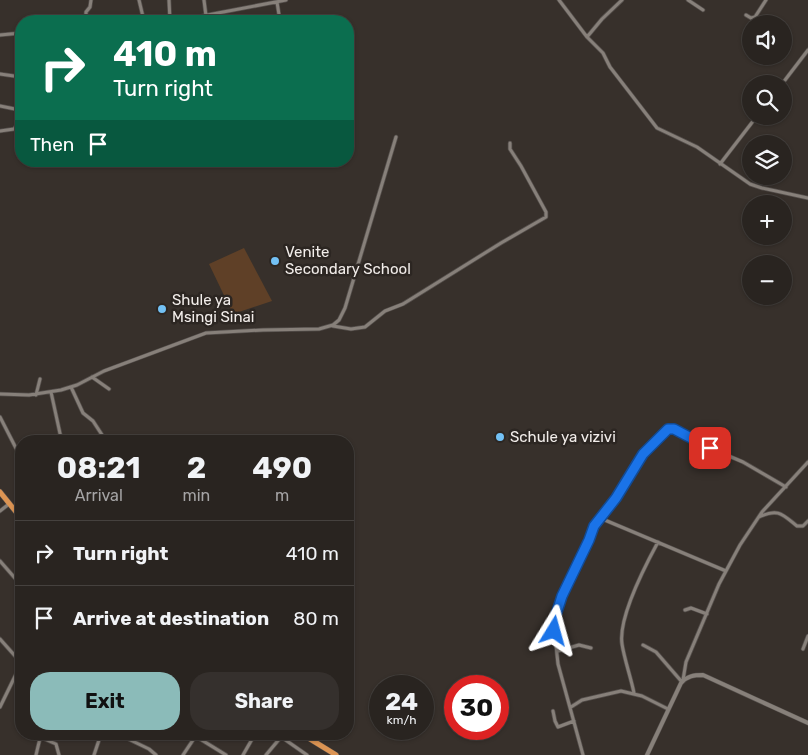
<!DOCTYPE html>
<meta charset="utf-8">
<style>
body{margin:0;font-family:Rubik,sans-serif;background:#35302d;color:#f1f3f6;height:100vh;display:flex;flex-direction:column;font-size:19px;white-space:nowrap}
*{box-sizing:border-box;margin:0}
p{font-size:16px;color:#a5a4a5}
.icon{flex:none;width:28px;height:28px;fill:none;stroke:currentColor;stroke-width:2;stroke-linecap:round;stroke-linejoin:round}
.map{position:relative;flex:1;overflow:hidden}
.panel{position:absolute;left:15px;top:435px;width:339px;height:305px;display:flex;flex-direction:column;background:#292420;border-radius:20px;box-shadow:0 1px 4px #0004,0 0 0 1px #45413e}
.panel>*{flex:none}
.hud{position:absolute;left:15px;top:15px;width:339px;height:152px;border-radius:20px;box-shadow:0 1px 4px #0004,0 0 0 1px #45413e;background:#0b6e4f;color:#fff;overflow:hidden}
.buttons{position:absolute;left:742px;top:15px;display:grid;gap:10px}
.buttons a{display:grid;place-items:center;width:50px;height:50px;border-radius:50%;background:#292420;box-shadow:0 1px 4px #0004,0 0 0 1px #45413e;font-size:25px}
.speed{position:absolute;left:369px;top:675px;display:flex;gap:10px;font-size:25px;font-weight:700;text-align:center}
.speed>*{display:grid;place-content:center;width:65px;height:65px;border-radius:50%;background:#292420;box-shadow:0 1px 4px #0004,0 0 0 1px #45413e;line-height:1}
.speed small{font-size:12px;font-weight:400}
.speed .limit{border:8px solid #d22;background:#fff;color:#111}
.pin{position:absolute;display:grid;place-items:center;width:42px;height:42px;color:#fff;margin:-21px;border-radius:10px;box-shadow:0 2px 8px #0006}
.me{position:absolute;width:55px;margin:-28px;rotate:8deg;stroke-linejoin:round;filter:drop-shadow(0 0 4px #0008)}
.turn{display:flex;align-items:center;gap:18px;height:105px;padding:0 15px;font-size:22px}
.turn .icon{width:65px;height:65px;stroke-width:2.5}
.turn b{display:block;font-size:35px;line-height:42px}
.then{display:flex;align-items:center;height:48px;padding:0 15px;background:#0003;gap:10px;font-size:19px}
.eta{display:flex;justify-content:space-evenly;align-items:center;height:85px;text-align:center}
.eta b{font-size:30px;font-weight:700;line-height:35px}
.action{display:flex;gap:10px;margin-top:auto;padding:10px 15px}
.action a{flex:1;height:58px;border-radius:20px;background:#8bbbb9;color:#111;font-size:20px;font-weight:700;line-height:58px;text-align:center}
.action a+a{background:#35302d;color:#f1f3f6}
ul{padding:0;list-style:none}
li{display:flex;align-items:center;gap:15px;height:65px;padding:0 15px;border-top:1px solid #45413e}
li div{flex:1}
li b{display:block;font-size:19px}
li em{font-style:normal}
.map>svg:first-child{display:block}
</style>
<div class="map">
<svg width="808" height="755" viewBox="0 0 808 755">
<rect width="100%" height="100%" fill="#37302b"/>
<path fill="#5f4027" d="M244,248L272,301L233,314L209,264Z"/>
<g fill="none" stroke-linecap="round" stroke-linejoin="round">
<defs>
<path id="minor" d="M139,0L144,21
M169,0L170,21
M204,0L206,16
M559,0L587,37L603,53L610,67L657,128L697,147L750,184L762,188L808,198
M688,0L703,10
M277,2L280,21
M746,15L751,18L755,17L766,0
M86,21V12L90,7L91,0
M176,21L286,0
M0,35L21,33
M587,37L602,19L622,0
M0,74L21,77
M782,84L808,50
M0,106L15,109L21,113
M14,129L21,119
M0,131L21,128
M720,164L757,116
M333,326L351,329L365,327L385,311L403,304L501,243L546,217V212L521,166L510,149V143
M92,377L109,389
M71,387L83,413L93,421L106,441
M51,392L61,438
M0,394L29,395L61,390L77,385L104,371L206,333L263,330L319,329L333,325L339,320L345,308L396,137
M36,395L40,379
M0,417L21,458
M0,511L9,504
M759,517C778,508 782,514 797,526H803L808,521
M600,518L726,571
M0,561L21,585
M685,610L691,608L707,614
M0,639L16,657L21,665
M643,645L656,652L682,682
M803,649L808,636
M558,651L579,645L591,648
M683,680L686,662L719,584L740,545L762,512L808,462
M634,693C631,678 624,658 622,644C618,617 645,566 658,542
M0,707L21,664
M571,707L582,700L621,691L642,696L668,709
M553,711L555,721L558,727L574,721
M118,734L149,749L156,755
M192,734L226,755
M277,734L307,755
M40,737L56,744L59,755
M36,755L41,734
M94,755L101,734
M183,755L197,734
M243,755L255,734
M266,755L281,737
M583,755L558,664L554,626L557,608L589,540L594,526L617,498L643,454L669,429H674L710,448L743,462L786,487"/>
<path id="tertiary" d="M647,755L681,683C687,676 694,675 703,675L808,723"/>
<path id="trunk" d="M0,492L21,518
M302,734L336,755"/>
</defs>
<use href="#minor" stroke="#554f4c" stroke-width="4.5"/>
<use href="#tertiary" stroke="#554f4c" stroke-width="5"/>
<use href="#trunk" stroke="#554f4c" stroke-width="6"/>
<use href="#minor" stroke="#87807a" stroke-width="3"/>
<use href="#tertiary" stroke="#87807a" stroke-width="4"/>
<use href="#trunk" stroke="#dc9453" stroke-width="5"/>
</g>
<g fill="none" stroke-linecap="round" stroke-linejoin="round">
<defs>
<path id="route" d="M554,631V621L562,596L589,540L594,526L616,498L643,454L668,429H674L710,448"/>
</defs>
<use href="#route" stroke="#114b97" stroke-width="12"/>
<use href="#route" stroke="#1a73e8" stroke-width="9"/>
</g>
<g fill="#73c1f5" stroke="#2c2622" stroke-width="2">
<circle cx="275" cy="261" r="5"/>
<circle cx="162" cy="309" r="5"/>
<circle cx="500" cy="437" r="5"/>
</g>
<g text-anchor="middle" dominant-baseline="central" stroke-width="5" stroke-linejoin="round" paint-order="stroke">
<g font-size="15" fill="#f2edea" stroke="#2c2622" text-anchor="start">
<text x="285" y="252">Venite<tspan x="285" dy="17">Secondary School</tspan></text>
<text x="172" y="300">Shule ya<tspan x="172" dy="17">Msingi Sinai</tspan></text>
<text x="510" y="437">Schule ya vizivi</text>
</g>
</g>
</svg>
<div class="buttons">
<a><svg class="icon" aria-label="sound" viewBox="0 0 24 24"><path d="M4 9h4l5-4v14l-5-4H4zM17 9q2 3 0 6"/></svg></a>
<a><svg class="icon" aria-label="search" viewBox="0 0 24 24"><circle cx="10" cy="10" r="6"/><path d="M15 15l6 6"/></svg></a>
<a><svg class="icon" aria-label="layers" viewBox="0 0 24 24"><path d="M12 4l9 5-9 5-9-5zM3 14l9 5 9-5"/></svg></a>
<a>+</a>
<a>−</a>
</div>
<div class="speed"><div>24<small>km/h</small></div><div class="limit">30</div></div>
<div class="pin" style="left:710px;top:448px;background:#d93025"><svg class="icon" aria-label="arrive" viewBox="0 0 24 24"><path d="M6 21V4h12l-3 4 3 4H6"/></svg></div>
<svg class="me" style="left:554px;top:631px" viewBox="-20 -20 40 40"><path d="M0-17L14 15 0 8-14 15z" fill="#1a73e8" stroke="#fff" stroke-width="4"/></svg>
<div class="hud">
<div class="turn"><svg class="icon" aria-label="right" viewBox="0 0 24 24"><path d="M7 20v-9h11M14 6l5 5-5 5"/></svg><div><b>410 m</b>Turn right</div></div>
<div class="then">Then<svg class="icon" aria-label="arrive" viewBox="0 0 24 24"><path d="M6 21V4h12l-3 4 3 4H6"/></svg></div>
</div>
<section class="panel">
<div class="eta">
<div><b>08:21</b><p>Arrival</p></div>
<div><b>2</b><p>min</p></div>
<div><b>490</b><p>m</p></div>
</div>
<ul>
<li><svg class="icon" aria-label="right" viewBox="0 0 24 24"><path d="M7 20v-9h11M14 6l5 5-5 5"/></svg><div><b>Turn right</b></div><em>410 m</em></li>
<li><svg class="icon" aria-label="arrive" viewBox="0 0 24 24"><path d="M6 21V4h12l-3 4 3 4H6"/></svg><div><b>Arrive at destination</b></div><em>80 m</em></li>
</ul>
<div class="action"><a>Exit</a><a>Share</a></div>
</section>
</div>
